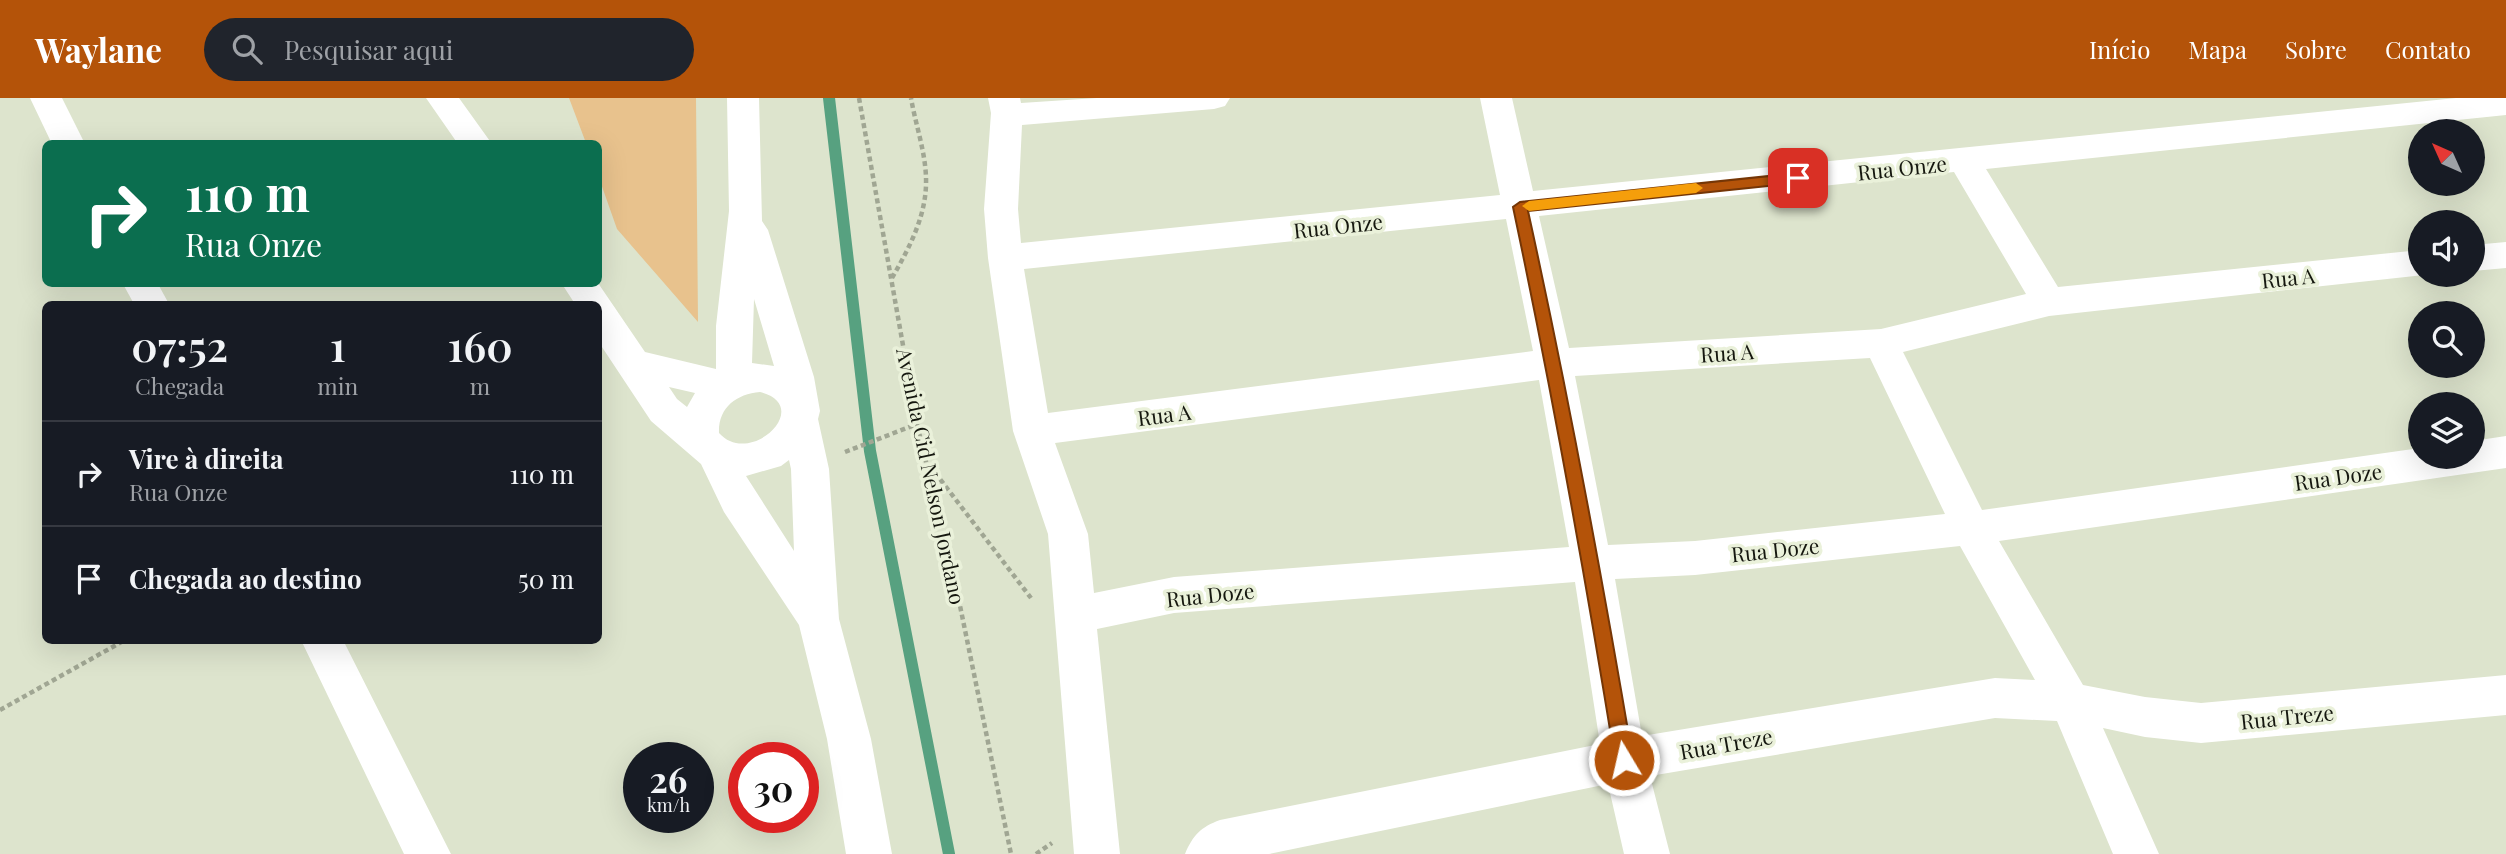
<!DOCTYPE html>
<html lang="pt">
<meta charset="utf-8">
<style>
body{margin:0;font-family:"Playfair Display",serif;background:#20242c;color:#f1f3f6;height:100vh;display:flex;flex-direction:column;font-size:26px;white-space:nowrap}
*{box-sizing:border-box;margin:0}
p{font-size:23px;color:#9ea1a6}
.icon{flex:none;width:38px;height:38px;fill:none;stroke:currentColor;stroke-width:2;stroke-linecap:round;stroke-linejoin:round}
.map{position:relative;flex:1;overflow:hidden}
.drawer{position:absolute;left:42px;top:203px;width:560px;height:343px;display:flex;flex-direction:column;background:#171b24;border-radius:10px;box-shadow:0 7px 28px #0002}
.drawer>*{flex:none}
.guide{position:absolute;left:42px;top:42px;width:560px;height:147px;border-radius:10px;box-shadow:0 7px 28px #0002;background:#0b6e4f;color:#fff;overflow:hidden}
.needle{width:46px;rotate:315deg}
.fabs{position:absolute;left:2408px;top:21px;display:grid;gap:14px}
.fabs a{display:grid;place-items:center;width:77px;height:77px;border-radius:50%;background:#171b24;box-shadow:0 7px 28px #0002;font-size:35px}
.speed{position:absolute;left:623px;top:644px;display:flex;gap:14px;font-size:35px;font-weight:700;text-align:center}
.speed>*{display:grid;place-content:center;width:91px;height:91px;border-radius:50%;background:#171b24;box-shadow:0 7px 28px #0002;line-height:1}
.speed small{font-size:18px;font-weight:400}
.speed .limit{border:10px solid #d22;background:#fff;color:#111}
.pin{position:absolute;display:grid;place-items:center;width:60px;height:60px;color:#fff;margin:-30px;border-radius:14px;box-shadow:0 4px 10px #0006}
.me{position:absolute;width:77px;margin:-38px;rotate:351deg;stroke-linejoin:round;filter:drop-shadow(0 0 5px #0008)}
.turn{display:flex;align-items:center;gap:24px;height:147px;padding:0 28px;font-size:32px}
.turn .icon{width:91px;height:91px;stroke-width:2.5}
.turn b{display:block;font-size:49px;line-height:60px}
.eta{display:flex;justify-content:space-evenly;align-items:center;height:119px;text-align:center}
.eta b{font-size:42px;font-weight:600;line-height:49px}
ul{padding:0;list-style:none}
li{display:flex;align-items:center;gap:21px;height:105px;padding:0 28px;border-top:2px solid #363941}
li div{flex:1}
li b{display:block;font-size:26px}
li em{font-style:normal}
header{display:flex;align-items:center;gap:42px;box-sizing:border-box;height:98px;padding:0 35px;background:#b45309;color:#fff}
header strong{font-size:33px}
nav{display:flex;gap:38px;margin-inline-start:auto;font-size:24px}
.search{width:490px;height:63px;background:#20242c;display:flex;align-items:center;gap:18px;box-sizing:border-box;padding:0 24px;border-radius:38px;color:#9ea1a6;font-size:26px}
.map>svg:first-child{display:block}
.green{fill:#e8c28d}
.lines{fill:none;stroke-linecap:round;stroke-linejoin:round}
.stream{stroke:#57a180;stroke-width:12}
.path{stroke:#a0a693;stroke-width:4.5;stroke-dasharray:5 3.5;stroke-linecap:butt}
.minor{fill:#fff;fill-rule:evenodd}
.route{fill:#b45309;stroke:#753606;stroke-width:2}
.slow{fill:#f59e0b}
.labels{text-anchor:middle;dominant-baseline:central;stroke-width:7;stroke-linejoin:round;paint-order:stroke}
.street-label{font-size:21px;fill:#15170f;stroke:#eaf1da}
</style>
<header>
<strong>Waylane</strong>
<div class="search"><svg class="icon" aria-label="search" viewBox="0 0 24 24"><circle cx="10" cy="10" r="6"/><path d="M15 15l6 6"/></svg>Pesquisar aqui</div>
<nav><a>Início</a><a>Mapa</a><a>Sobre</a><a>Contato</a></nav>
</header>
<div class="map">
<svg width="2506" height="756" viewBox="0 0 2506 756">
<rect width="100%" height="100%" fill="#dde4cd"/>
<!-- green -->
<path class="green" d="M 569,0 L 696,0 L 698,224 L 617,131 L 599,80 L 598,46 L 586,45 Z"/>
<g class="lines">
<!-- stream -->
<path class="stream" d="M 829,0 L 870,353 L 949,756"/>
<!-- path -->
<path class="path" d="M 859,0 L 917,326 L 958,498 L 1011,756
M 892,180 C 908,152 925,121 926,87 C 927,58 916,29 911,0
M 845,354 L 917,326
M 930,368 L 1031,500
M 0,612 L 125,542
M 1036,756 L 1052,745"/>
<!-- minor -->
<path class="minor" d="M 30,0 L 62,0 L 85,46 L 52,46 Z
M 426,0 L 459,0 L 492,46 L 458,46 Z
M 727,0 L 759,0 L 762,123 L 768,132 L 814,279 L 820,313 L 818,321 L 829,371 L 839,521 L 871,641 L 892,756 L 846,756 L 827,641 L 799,527 L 724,414 L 701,366 L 651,323 L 598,243 L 598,206 L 575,206 L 562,186 L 598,185 L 645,254 L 716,271 L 716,228 L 729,113 ZM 754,201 L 774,268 L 752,265 ZM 669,289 L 695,295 L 687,309 L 677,301 ZM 760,294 C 815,308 750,370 719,335 C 718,310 736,296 760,294 ZM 789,362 L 791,371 L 794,453 L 746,378 L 781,368 Z
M 988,0 L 1020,0 L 1021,5 L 1097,0 L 1230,0 L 1225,8 L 1214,11 L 1022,27 L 1018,111 L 1021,145 L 1500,97 L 1480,0 L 1512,0 L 1533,93 L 2456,0 L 2506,0 L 2506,17 L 1986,71 L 2058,189 L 2420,152 L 2420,177 L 2424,177 L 2049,218 L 1903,254 L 1982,412 L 2420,350 L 2420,359 L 2473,359 L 2473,343 L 2506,338 L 2506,370 L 1999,443 L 2083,587 L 2145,599 L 2201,605 L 2506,577 L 2506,617 L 2201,645 L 2145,639 L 2103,630 L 2159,756 L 2113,756 L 2057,623 L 1995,620 L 1650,678 L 1670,756 L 1624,756 L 1608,686 L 1269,756 L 1185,756 C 1193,737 1201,729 1220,722 L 1600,646 L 1575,484 L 1174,515 L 1097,531 L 1120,756 L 1074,756 L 1048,436 L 1013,333 L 988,160 L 984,111 L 991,15 ZM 1954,74 L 2026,196 L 1881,231 L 1569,250 L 1539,118 ZM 1506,121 L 1533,253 L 1048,315 L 1024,171 ZM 1870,260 L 1945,416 L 1695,443 L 1608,447 L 1575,278 ZM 1539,282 L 1569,449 L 1174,479 L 1094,495 L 1088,436 L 1055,345 ZM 1960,448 L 2035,582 L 1995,580 L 1642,638 L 1615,481 L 1695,477 Z
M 2506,144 L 2506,170 L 2473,173 L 2473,147 Z
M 123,186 L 158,186 L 169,206 L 134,206 Z
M 301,542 L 343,542 L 451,756 L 404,756 Z"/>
</g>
<!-- route -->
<path class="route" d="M 1798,75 L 1804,80 L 1798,85 L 1528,113 C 1568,295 1602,478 1633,662 L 1630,668 L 1624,671 L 1617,668 L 1615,662 C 1585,477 1552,293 1513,109 L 1520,104 Z"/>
<!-- slow -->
<path class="slow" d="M 1696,85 L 1703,90 L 1696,95 L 1529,113 L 1522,108 L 1529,103 Z"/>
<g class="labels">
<!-- street labels -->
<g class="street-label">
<text transform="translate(1902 69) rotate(-6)">Rua Onze</text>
<text transform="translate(1338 127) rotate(-6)">Rua Onze</text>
<text transform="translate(2288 179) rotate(-6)">Rua A</text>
<text transform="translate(1727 254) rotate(-4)">Rua A</text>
<text transform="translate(1164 316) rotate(-7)">Rua A</text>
<text transform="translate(932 378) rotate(78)">Avenida Cid Nelson Jordano</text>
<text transform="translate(2338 378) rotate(-8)">Rua Doze</text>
<text transform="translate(1775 451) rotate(-6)">Rua Doze</text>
<text transform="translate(1210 496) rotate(-6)">Rua Doze</text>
<text transform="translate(2287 618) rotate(-6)">Rua Treze</text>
<text transform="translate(1726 645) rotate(-10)">Rua Treze</text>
</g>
</g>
</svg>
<div class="fabs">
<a><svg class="needle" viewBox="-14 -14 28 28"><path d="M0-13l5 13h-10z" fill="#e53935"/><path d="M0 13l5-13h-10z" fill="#9ea1a6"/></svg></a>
<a><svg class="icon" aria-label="sound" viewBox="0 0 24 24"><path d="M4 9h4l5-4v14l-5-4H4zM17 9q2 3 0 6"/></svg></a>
<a><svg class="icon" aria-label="search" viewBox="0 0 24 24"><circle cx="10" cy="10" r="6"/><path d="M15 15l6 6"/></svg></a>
<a><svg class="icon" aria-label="layers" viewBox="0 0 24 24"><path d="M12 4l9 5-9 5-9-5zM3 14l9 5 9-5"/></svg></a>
</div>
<div class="speed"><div>26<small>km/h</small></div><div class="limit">30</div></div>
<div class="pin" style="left:1798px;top:80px;background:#d93025"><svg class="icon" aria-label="arrive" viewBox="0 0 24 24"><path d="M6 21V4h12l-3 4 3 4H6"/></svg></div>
<svg class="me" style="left:1624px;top:662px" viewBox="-20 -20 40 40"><circle r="17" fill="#b45309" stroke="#fff" stroke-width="3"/><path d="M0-11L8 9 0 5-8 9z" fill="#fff"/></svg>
<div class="guide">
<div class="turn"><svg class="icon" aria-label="right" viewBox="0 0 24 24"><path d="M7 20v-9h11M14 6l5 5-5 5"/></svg><div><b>110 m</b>Rua Onze</div></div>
</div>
<section class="drawer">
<div class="eta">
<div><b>07:52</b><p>Chegada</p></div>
<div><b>1</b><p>min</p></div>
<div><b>160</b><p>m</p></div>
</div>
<ul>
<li><svg class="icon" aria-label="right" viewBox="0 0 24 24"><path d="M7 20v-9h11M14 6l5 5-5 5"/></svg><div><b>Vire à direita</b><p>Rua Onze</p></div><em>110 m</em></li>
<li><svg class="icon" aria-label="arrive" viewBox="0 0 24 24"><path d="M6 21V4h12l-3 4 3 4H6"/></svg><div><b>Chegada ao destino</b></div><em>50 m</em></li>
</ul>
</section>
</div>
